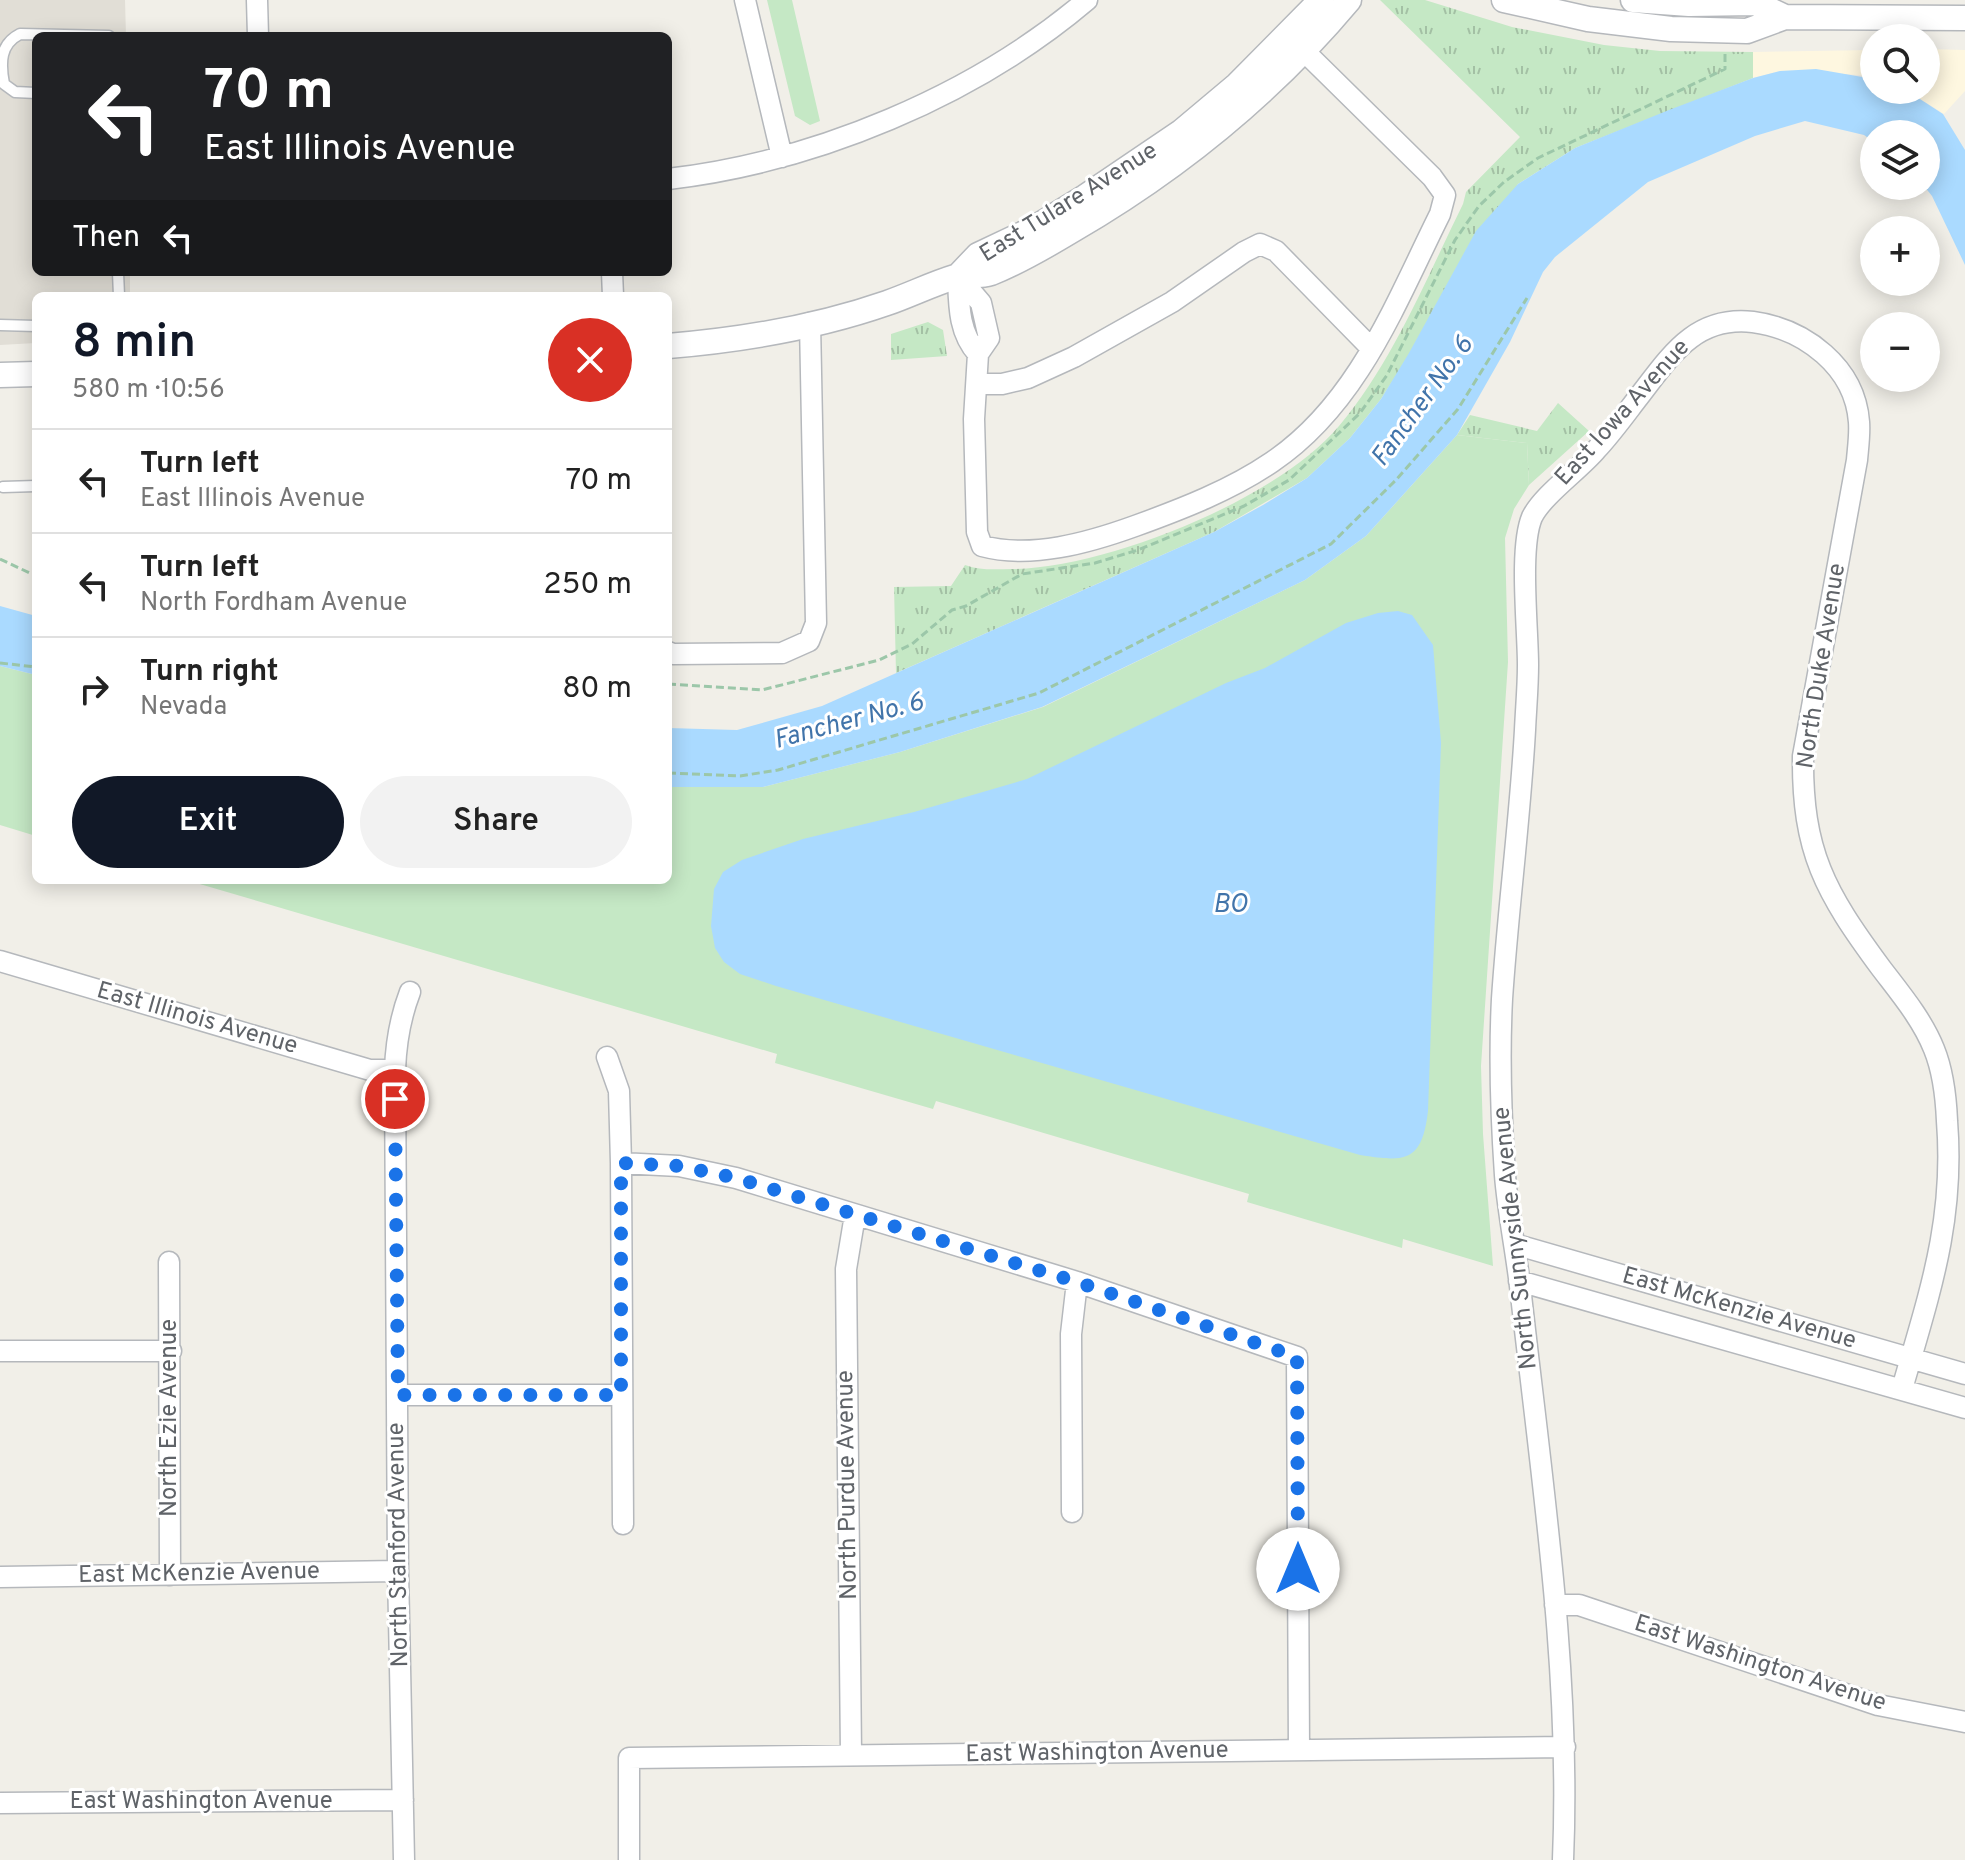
<!DOCTYPE html>
<meta charset="utf-8">
<style>
body{margin:0;font-family:Overpass,sans-serif;background:#f2f2f2;color:#222;height:100vh;display:flex;flex-direction:column;font-size:30px;white-space:nowrap}
*{box-sizing:border-box;margin:0}
p{font-size:26px;color:#767676}
.icon{flex:none;width:44px;height:44px;fill:none;stroke:currentColor;stroke-width:2;stroke-linecap:round;stroke-linejoin:round}
.map{position:relative;flex:1;overflow:hidden}
.side{position:absolute;left:32px;top:292px;width:640px;height:592px;display:flex;flex-direction:column;background:#fff;border-radius:12px;box-shadow:0 4px 20px #0003}
.side>*{flex:none}
.hud{position:absolute;left:32px;top:32px;width:640px;height:244px;border-radius:12px;box-shadow:0 4px 20px #0003;background:#202124;color:#fff;overflow:hidden}
.buttons{position:absolute;left:1860px;top:24px;display:grid;gap:16px}
.buttons a{display:grid;place-items:center;width:80px;height:80px;border-radius:50%;background:#fff;box-shadow:0 4px 20px #0003;font-size:40px}
.pin{position:absolute;display:grid;place-items:center;width:68px;height:68px;color:#fff;margin:-34px;border:4px solid #fff;border-radius:50%;box-shadow:0 2px 8px #0007}
.me{position:absolute;width:88px;margin:-44px;rotate:0deg;stroke-linejoin:round;filter:drop-shadow(0 0 6px #0008)}
.turn{display:flex;align-items:center;gap:28px;height:168px;padding:0 40px;font-size:36px}
.turn .icon{width:104px;height:104px;stroke-width:2.5}
.turn b{display:block;font-size:56px;line-height:68px}
.then{display:flex;align-items:center;height:76px;padding:0 40px;background:#0003;gap:16px;font-size:30px}
.round{display:grid;place-items:center;flex:none;width:84px;height:84px;border-radius:42px;background:#f2f2f2}
.summary{display:flex;align-items:center;justify-content:space-between;height:136px;padding:0 40px}
h1{font-size:48px;font-weight:600;line-height:60px;color:#111827}
.cta{display:flex;gap:16px;margin-top:auto;padding:16px 40px}
.cta a{flex:1;height:92px;border-radius:48px;background:#111827;color:#fff;font-size:32px;font-weight:600;line-height:92px;text-align:center}
.cta a+a{background:#f2f2f2;color:#222}
ul{padding:0;list-style:none}
li{display:flex;align-items:center;gap:24px;height:104px;padding:0 40px;border-top:2px solid #e0e0e0}
li div{flex:1}
li b{display:block;font-size:30px}
li em{font-style:normal}
.map>svg:first-child{display:block}
.commercial{fill:#fef7e0}
.education{fill:#e1ded6}
.grass{fill:#c5e8c5}
.park{fill:url(#park-tufts)}
.water{fill:#aadaff}
.lines{fill:none;stroke-linecap:round;stroke-linejoin:round}
.service-casing{stroke:#b5b8bc;stroke-width:13}
.minor-casing{stroke:#b5b8bc;stroke-width:23}
.tertiary-casing{stroke:#b5b8bc;stroke-width:27}
.path{stroke:#9cc7a9;stroke-width:3;stroke-dasharray:8 4;stroke-linecap:butt}
.service{stroke:#fff;stroke-width:10}
.minor{stroke:#fff;stroke-width:20}
.tertiary{stroke:#fff;stroke-width:24}
.route{stroke:#1a73e8;stroke-width:14;stroke-dasharray:0 25.2}
.labels{text-anchor:middle;dominant-baseline:central;stroke-width:6;stroke-linejoin:round;paint-order:stroke}
.street-label{font-size:24px;fill:#5f6368;stroke:#fff}
.water-label{font-size:26px;font-style:italic;fill:#4174aa;stroke:#fff}
</style>
<div class="map">
<svg width="1965" height="1860" viewBox="0 0 1965 1860">
<defs>
<pattern id="park-tufts" width="24" height="20" patternUnits="userSpaceOnUse" patternTransform="scale(2)"><rect width="24" height="20" fill="#c5e8c5"/><path d="M3 7l-1-3M5 7V3M7 7l1-3M15 17l-1-3M17 17v-4M19 17l1-3" fill="none" stroke="#a3c0a4"/></pattern>
</defs>
<rect width="100%" height="100%" fill="#f1efe8"/>
<!-- commercial -->
<path class="commercial" d="M 1926,49 L 1965,50 L 1965,91 L 1944,114 L 1906,90 L 1926,90 Z
M 1874,50 L 1874,79 L 1860,75 L 1780,71 L 1753,78 L 1753,52 Z"/>
<!-- education -->
<path class="education" d="M 0,0 L 125,0 L 126,36 L 36,36 L 36,272 L 130,272 L 130,296 L 36,296 L 36,343 L 0,345 Z"/>
<!-- grass -->
<path class="grass" d="M 767,0 L 792,0 L 820,121 L 810,125 L 795,116 Z
M 1457,435 L 1527,443 L 1529,485 L 1514,509 L 1505,538 L 1508,662 L 1481,1066 L 1483,1134 L 1493,1266 L 1403,1239 L 1402,1248 L 1247,1202 L 1249,1194 L 936,1101 L 933,1109 L 775,1063 L 777,1054 L 186,880 L 668,880 L 668,787 L 763,787 L 900,752 L 1043,707 L 1305,580 L 1366,536 Z
M 0,666 L 36,675 L 36,836 L 0,825 Z"/>
<!-- park -->
<path class="park" d="M 1380,0 L 1425,0 L 1512,27 L 1604,45 L 1660,51 L 1753,52 L 1753,78 L 1575,148 L 1518,184 L 1381,399 L 1350,438 L 1307,478 L 1214,532 L 896,673 L 894,587 L 951,586 L 965,565 C 981,571 997,569 1013,569 C 1107,568 1278,499 1339,426 C 1393,362 1426,279 1463,204 L 1466,192 L 1520,137 Z
M 928,322 L 943,330 L 947,356 L 891,360 L 891,334 Z
M 1558,403 L 1589,431 L 1529,485 L 1527,443 L 1457,435 L 1470,415 L 1537,431 Z"/>
<!-- water -->
<path class="water" d="M 1816,69 L 1874,79 L 1874,90 L 1906,90 L 1943,114 L 1965,150 L 1965,265 L 1932,196 L 1924,186 L 1926,186 L 1926,134 L 1874,134 L 1874,142 L 1864,135 L 1805,121 L 1755,136 L 1648,182 L 1555,257 L 1543,272 L 1510,342 L 1457,435 L 1366,536 L 1305,580 L 1042,707 L 900,752 L 763,787 L 668,787 L 668,728 L 737,730 L 822,706 L 1214,532 L 1263,505 L 1307,478 L 1350,438 L 1381,399 L 1409,353 L 1476,231 L 1518,184 L 1575,148 L 1669,110 L 1753,78 L 1780,71 Z
M 0,606 L 36,616 L 36,675 L 0,666 Z
M 1398,611 L 1412,615 L 1433,645 L 1441,743 L 1428,1111 C 1422,1163 1405,1162 1360,1155 L 776,986 L 740,974 L 724,962 L 715,948 L 711,926 L 714,889 L 723,872 L 742,860 L 803,839 L 914,812 L 1027,779 L 1226,683 L 1265,668 L 1346,623 L 1378,613 Z"/>
<g class="lines">
<defs>
<path id="service" d="M 36,93 L 15,92 L 4,84 C 0,63 0,44 20,34 L 109,36
M 118,272 L 119,296
M 0,325 L 36,326
M 3,487 L 36,486"/>
<path id="minor" d="M 257,0 L 258,36
M 745,0 L 782,157
M 668,179 C 815,162 974,96 1087,0
M 612,272 L 613,296
M 958,276 L 981,303 L 989,338 L 978,354 L 974,419 L 977,532 L 982,546 C 1031,559 1088,543 1135,526 C 1182,509 1231,490 1272,462 C 1358,404 1396,302 1440,214 L 1445,195 L 1432,177 L 1304,51
M 958,276 C 959,304 958,332 978,354
M 977,384 L 1002,384 L 1028,378 L 1074,357 L 1172,302 L 1244,252 L 1260,244 L 1276,251 L 1372,349
M 668,652 L 673,654 L 782,653 L 809,641 L 816,623 L 810,323
M 0,961 L 370,1070 L 395,1070
M 607,1057 L 619,1091 L 621,1163 L 623,1524
M 621,1163 L 679,1166 L 736,1178 L 1077,1282 L 1297,1357 L 1299,1750
M 1514,1244 L 1965,1374
M 169,1262 L 170,1575
M 1519,1281 L 1965,1408
M 0,1351 L 171,1351
M 398,1395 L 621,1395
M 1072,1512 L 1071,1334 L 1077,1282
M 0,1577 L 398,1571
M 1555,1605 L 1579,1605 L 1878,1705 L 1965,1722
M 851,1755 L 846,1269 L 855,1215
M 0,1803 L 403,1800
M 404,1860 L 398,1571 L 395,1070 C 396,1042 400,1018 410,992
M 629,1860 L 629,1758 L 1565,1747
M 1563,1860 C 1571,1671 1542,1483 1521,1295 C 1517,1255 1508,1215 1505,1175 C 1501,1117 1499,1057 1502,999 C 1508,909 1520,820 1525,730 C 1526,708 1528,687 1528,665 C 1528,628 1519,548 1532,517 C 1543,495 1579,470 1596,450 C 1611,434 1624,416 1637,399 C 1669,358 1694,315 1753,322 C 1805,329 1855,367 1859,422 C 1860,434 1858,448 1857,460 L 1803,756 C 1802,852 1825,892 1881,968 C 1900,993 1922,1019 1934,1049 C 1943,1071 1946,1097 1947,1121 C 1955,1222 1929,1294 1902,1389"/>
<path id="tertiary" d="M 1504,0 L 1588,19 L 1671,29 L 1747,31 L 1785,17 L 1965,18
M 1633,0 L 1689,4 L 1755,3 L 1785,17
M 958,276 L 978,255 L 1033,229 L 1085,197 L 1181,132 L 1237,85 L 1321,0
M 668,346 C 741,340 818,327 887,303 C 910,295 932,284 955,277 C 966,274 980,277 991,273 C 1019,262 1046,246 1071,231 C 1176,170 1271,93 1349,0
M 0,375 L 36,374"/>
</defs>
<!-- service casing -->
<use href="#service" class="service-casing"/>
<!-- minor casing -->
<use href="#minor" class="minor-casing"/>
<!-- tertiary casing -->
<use href="#tertiary" class="tertiary-casing"/>
<!-- path -->
<path class="path" d="M 0,559 L 36,576
M 0,663 L 36,667
M 668,684 L 762,690 L 879,660 L 912,644 L 952,610 L 966,606 L 1022,574 L 1095,563 L 1138,550 L 1244,506 L 1289,480 L 1360,413 L 1387,375 L 1455,240 L 1479,206 L 1504,182 L 1538,158 L 1725,69 L 1725,51
M 668,773 L 740,776 L 778,770 L 1039,693 L 1331,544 L 1396,480 L 1458,409 L 1527,298"/>
<!-- service -->
<use href="#service" class="service"/>
<!-- minor -->
<use href="#minor" class="minor"/>
<!-- tertiary -->
<use href="#tertiary" class="tertiary"/>
</g>
<g class="lines">
<!-- route -->
<path class="route" d="M 395,1099 L 398,1395 L 621,1395 L 621,1163 L 679,1166 L 736,1178 L 1077,1282 L 1297,1357 L 1298,1569"/>
</g>
<g class="labels">
<!-- street labels -->
<g class="street-label">
<text transform="translate(1069 203) rotate(-32)">East Tulare Avenue</text>
<text transform="translate(1623 413) rotate(-48)">East Iowa Avenue</text>
<text transform="translate(1822 666) rotate(-81)">North Duke Avenue</text>
<text transform="translate(197 1019) rotate(16)">East Illinois Avenue</text>
<text transform="translate(1516 1238) rotate(-96)">North Sunnyside Avenue</text>
<text transform="translate(1739 1309) rotate(16)">East McKenzie Avenue</text>
<text transform="translate(170 1418) rotate(-90)">North Ezie Avenue</text>
<text transform="translate(848 1485) rotate(-91)">North Purdue Avenue</text>
<text transform="translate(399 1545) rotate(-91)">North Stanford Avenue</text>
<text transform="translate(199 1574) rotate(-1)">East McKenzie Avenue</text>
<text transform="translate(1760 1664) rotate(18)">East Washington Avenue</text>
<text transform="translate(1097 1753) rotate(-1)">East Washington Avenue</text>
<text x="201" y="1802">East Washington Avenue</text>
</g>
<!-- water labels -->
<g class="water-label">
<text transform="translate(1423 402) rotate(-54)">Fancher No. 6</text>
<text transform="translate(849 722) rotate(-15)">Fancher No. 6</text>
<text x="1230" y="905">BO</text>
</g>
</g>
</svg>
<div class="buttons">
<a><svg class="icon" aria-label="search" viewBox="0 0 24 24"><circle cx="10" cy="10" r="6"/><path d="M15 15l6 6"/></svg></a>
<a><svg class="icon" aria-label="layers" viewBox="0 0 24 24"><path d="M12 4l9 5-9 5-9-5zM3 14l9 5 9-5"/></svg></a>
<a>+</a>
<a>−</a>
</div>
<div class="pin" style="left:395px;top:1099px;background:#d93025"><svg class="icon" aria-label="arrive" viewBox="0 0 24 24"><path d="M6 21V4h12l-3 4 3 4H6"/></svg></div>
<svg class="me" style="left:1298px;top:1569px" viewBox="-20 -20 40 40"><circle r="19" fill="#fff"/><path d="M0-13L10 11 0 6-10 11z" fill="#1a73e8"/></svg>
<div class="hud">
<div class="turn"><svg class="icon" aria-label="left" viewBox="0 0 24 24"><path d="M17 20v-9H6M10 6l-5 5 5 5"/></svg><div><b>70 m</b>East Illinois Avenue</div></div>
<div class="then">Then<svg class="icon" aria-label="left" viewBox="0 0 24 24"><path d="M17 20v-9H6M10 6l-5 5 5 5"/></svg></div>
</div>
<section class="side">
<div class="summary"><div><h1>8 min</h1><p>580 m · 10:56</p></div><a class="round" style="background:#d93025;color:#fff"><svg class="icon" aria-label="close" viewBox="0 0 24 24"><path d="M6 6l12 12M18 6L6 18"/></svg></a></div>
<ul>
<li><svg class="icon" aria-label="left" viewBox="0 0 24 24"><path d="M17 20v-9H6M10 6l-5 5 5 5"/></svg><div><b>Turn left</b><p>East Illinois Avenue</p></div><em>70 m</em></li>
<li><svg class="icon" aria-label="left" viewBox="0 0 24 24"><path d="M17 20v-9H6M10 6l-5 5 5 5"/></svg><div><b>Turn left</b><p>North Fordham Avenue</p></div><em>250 m</em></li>
<li><svg class="icon" aria-label="right" viewBox="0 0 24 24"><path d="M7 20v-9h11M14 6l5 5-5 5"/></svg><div><b>Turn right</b><p>Nevada</p></div><em>80 m</em></li>
</ul>
<div class="cta"><a>Exit</a><a>Share</a></div>
</section>
</div>
